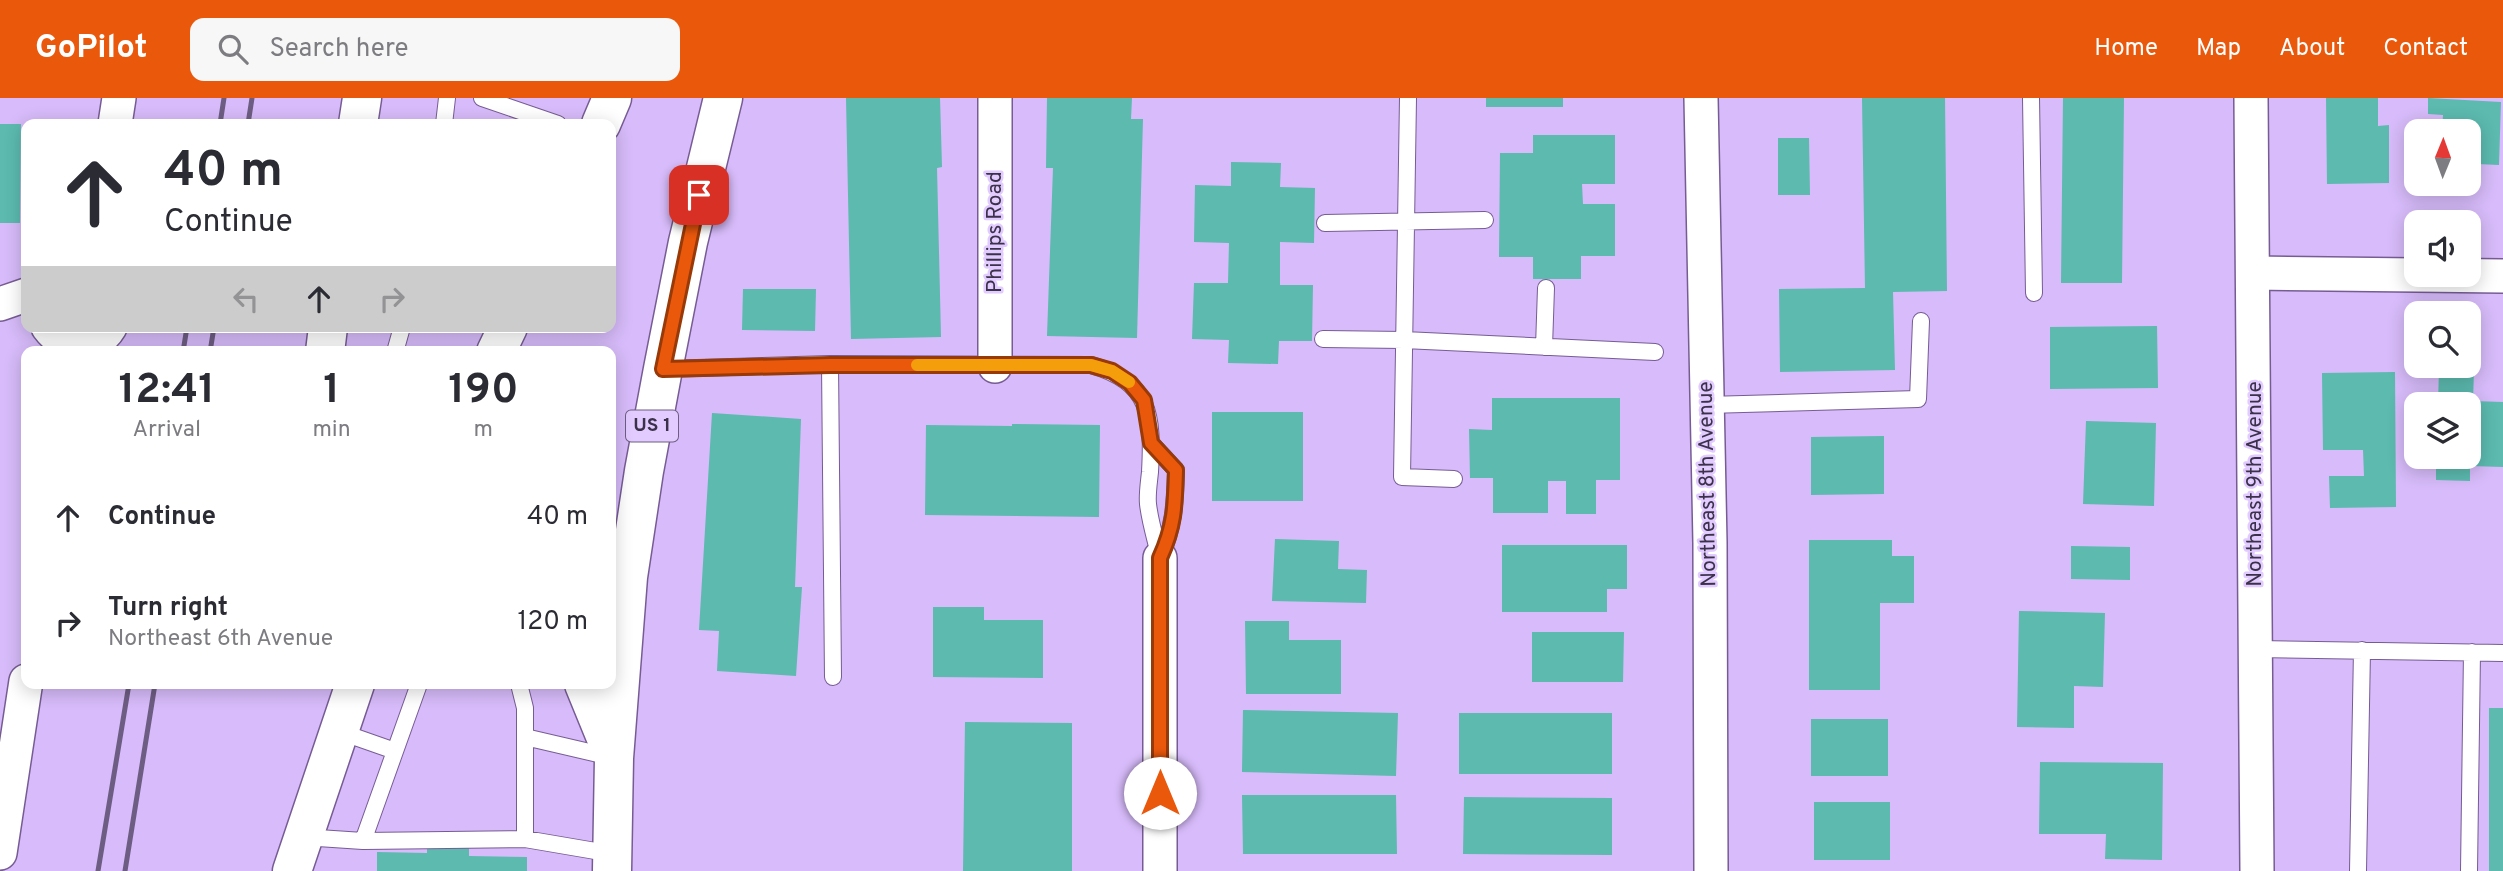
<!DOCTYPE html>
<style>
body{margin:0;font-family:Overpass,sans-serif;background:#f7f7f7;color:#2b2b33;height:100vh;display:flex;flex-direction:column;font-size:26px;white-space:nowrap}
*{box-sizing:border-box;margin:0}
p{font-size:23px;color:#7c7c81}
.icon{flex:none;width:38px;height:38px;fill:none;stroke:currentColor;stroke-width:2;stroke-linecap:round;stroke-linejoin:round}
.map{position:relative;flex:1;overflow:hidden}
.details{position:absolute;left:21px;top:248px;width:595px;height:343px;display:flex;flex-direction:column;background:#fff;border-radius:14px;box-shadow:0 4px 18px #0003}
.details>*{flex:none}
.hud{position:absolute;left:21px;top:21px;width:595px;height:214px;border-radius:14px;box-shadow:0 4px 18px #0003;background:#fff;color:#2b2b33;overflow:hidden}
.needle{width:46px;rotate:1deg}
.fabs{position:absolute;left:2404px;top:21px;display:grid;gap:14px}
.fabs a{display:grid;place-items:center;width:77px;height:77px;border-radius:14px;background:#fff;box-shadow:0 4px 18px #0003;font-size:35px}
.pin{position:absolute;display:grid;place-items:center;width:60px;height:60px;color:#fff;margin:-30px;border-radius:14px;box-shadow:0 4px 10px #0006}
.me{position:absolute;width:77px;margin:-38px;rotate:0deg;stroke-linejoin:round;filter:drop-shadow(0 0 5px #0008)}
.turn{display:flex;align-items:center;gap:24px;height:147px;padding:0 28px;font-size:32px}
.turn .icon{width:91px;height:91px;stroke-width:2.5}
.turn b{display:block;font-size:49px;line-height:60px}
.lanes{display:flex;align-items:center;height:66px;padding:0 28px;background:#0003;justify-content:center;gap:35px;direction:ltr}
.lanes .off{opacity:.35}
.eta{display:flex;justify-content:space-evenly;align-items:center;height:119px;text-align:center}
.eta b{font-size:42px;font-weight:700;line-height:49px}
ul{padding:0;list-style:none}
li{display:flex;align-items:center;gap:21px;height:105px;padding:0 28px}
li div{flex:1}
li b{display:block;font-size:26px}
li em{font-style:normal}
header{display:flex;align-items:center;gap:42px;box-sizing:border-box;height:98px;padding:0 35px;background:#ea580c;color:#fff}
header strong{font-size:33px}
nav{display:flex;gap:38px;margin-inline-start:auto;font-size:24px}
.search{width:490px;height:63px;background:#f7f7f7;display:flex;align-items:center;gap:18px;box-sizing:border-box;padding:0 24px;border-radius:14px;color:#7c7c81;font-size:26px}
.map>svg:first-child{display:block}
.building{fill:#5cbaaf}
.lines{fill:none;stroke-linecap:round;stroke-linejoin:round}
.service-casing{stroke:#775c94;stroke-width:18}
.minor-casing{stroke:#775c94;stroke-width:36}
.tertiary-casing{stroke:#775c94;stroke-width:41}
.primary-casing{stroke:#775c94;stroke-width:41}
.service{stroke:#fff;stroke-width:16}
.minor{stroke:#fff;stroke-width:33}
.tertiary{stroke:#fff;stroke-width:38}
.primary{stroke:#fff;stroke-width:38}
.rail{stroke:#6e5d82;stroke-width:5}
.route-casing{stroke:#983908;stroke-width:18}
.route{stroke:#ea580c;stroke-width:12}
.slow{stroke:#f59e0b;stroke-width:12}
.labels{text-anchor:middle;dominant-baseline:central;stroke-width:5;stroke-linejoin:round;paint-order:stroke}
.shield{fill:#e2cbfe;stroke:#6e5f80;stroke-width:2}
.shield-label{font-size:19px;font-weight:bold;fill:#3c314a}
.street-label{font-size:21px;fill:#3c314a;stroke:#e2cbfe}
</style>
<header>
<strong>GoPilot</strong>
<div class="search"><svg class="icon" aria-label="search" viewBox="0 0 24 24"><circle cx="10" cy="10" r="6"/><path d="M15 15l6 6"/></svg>Search here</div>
<nav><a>Home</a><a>Map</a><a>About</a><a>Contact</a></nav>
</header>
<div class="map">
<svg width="2503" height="773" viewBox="0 0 2503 773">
<rect width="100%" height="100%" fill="#d7bbfa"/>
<!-- building -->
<path class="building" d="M 846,0 L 940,0 L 942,69 L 937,70 L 941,239 L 851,241 Z
M 1047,0 L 1132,0 L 1131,21 L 1143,21 L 1137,240 L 1047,238 L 1053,70 L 1046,70 Z
M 1486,0 L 1563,0 L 1563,9 L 1486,9 Z
M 1862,0 L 1945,0 L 1947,193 L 1893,194 L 1895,272 L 1780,274 L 1779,191 L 1865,190 Z
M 2063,0 L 2124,0 L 2122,185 L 2061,185 Z
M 2326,0 L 2378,0 L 2378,28 L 2389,27 L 2389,85 L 2327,86 Z
M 2428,0 L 2501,4 L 2499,67 L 2477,66 L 2477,80 L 2469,80 L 2469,33 L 2442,33 L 2443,17 L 2428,16 Z
M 0,26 L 21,26 L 20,125 L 0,125 Z
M 1533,37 L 1615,37 L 1615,86 L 1582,86 L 1583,106 L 1615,106 L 1615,158 L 1581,158 L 1581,181 L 1533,181 L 1533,159 L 1499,159 L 1500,55 L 1533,55 Z
M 1778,40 L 1809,40 L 1810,97 L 1778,97 Z
M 1231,64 L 1281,65 L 1280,89 L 1315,90 L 1314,145 L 1280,144 L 1280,187 L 1313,187 L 1312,243 L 1279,243 L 1278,266 L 1228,265 L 1229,242 L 1192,241 L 1194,185 L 1228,185 L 1229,145 L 1194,144 L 1195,87 L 1231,88 Z
M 743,191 L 816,191 L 815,233 L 742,232 Z
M 2157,228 L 2158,290 L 2050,291 L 2050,229 Z
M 2439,271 L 2474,272 L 2473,303 L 2503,304 L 2503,369 L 2470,368 L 2470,383 L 2436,382 L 2436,359 L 2469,359 L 2469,306 L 2438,306 Z
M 2395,274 L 2396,409 L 2330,410 L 2329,378 L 2364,378 L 2363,352 L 2323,352 L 2322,275 Z
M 1492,300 L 1620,300 L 1620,382 L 1596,382 L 1596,416 L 1566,416 L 1566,383 L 1548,383 L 1548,415 L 1493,415 L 1493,380 L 1470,380 L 1469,331 L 1492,332 Z
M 1212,314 L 1303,314 L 1303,403 L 1212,403 Z
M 712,315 L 801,321 L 795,489 L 802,489 L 796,578 L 717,573 L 719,533 L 699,532 Z
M 2086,323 L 2156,325 L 2154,408 L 2083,406 Z
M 1012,326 L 1100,327 L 1099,419 L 925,417 L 926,327 L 1012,328 Z
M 1884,338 L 1884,396 L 1811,397 L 1811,339 Z
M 1275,441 L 1339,443 L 1338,471 L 1367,472 L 1366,505 L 1272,503 Z
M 1809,442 L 1892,442 L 1892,458 L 1914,458 L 1914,505 L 1880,505 L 1880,592 L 1809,592 Z
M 1502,447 L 1627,447 L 1627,491 L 1607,491 L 1607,514 L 1502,514 Z
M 2071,448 L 2130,449 L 2130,482 L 2071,481 Z
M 933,509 L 984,509 L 984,522 L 1043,522 L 1043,580 L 933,579 Z
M 2019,513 L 2105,515 L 2103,589 L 2074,588 L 2074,630 L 2017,629 Z
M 1245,523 L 1289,523 L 1289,542 L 1341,542 L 1341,596 L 1246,596 Z
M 1532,534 L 1624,534 L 1623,584 L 1532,584 Z
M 2489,610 L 2503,610 L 2503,773 L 2489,773 Z
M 1243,612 L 1398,615 L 1396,678 L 1242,674 Z
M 1459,615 L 1612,615 L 1612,676 L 1459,676 Z
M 1811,621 L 1888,621 L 1888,678 L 1811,678 Z
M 965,624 L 1072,625 L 1072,773 L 963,773 Z
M 2040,664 L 2163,665 L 2162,762 L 2105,761 L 2106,736 L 2039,736 Z
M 1242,697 L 1396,697 L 1397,756 L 1243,756 Z
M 1464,699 L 1612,700 L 1612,757 L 1463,756 Z
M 1814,704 L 1890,704 L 1890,762 L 1814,762 Z
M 427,743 L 469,744 L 469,758 L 527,759 L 527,773 L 377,773 L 377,754 L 427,755 Z"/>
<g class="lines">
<defs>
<path id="service" d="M 482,0 L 558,26
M 1408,0 L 1402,379 L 1454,381
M 2031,0 L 2034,195
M 444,26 L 447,0
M 1325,125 L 1485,122
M 1323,241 L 1404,242 L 1655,254
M 1544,249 L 1546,190
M 395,254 L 402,229
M 830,266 L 833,579
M 663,271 L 830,266 L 1091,267 C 1151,284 1153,318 1150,374 C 1149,384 1147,396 1148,406 C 1150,424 1156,443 1160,460
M 1707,307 L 1918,301 L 1921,223
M 1151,345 L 1176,372 C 1175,406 1174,429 1160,460
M 2256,551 L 2503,555
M 419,586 L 363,743 L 525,741 L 613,756
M 519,586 L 525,610 L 525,741
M 338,633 L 395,653
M 525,639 L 611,659
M 303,739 L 363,743
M 2358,773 L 2362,552
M 2469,773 L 2472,554"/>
<path id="minor" d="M 995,0 L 995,268
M 1701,0 L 1710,445 L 1711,773
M 2251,0 L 2257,773
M 115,26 L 119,0
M 2254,175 L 2503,178
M 0,206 L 26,197
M 48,229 C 64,251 95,254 110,229
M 1160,460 L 1160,773
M 0,755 L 26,583"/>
<path id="tertiary" d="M 358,26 L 362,0
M 325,254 L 328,229"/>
<path id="primary" d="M 601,26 L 612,0
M 496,254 L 508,229
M 584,586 L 611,652
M 292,773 L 355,586
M 612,773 L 614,660 L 628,479 L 644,373 L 663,271 L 688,144 L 723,0"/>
</defs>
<!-- service casing -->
<use href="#service" class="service-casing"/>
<!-- minor casing -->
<use href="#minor" class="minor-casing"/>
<!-- tertiary casing -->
<use href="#tertiary" class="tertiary-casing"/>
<!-- primary casing -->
<use href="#primary" class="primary-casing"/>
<!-- service -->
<use href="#service" class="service"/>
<!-- minor -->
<use href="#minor" class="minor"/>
<!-- tertiary -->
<use href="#tertiary" class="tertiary"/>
<!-- primary -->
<use href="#primary" class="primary"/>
<!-- rail -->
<path class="rail" d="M 220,26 L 224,0
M 248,26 L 252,0
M 183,254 L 187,229
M 210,254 L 214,229
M 98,773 L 129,586
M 125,773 L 155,586"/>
</g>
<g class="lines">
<defs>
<path id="route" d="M 699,97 L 663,271 L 830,267 L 1091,267 L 1112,273 L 1130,285 L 1144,302 L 1151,345 L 1176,372 C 1175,407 1175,427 1160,460 L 1160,695"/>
</defs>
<!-- route casing -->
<use href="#route" class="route-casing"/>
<!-- route -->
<use href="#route" class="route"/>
<!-- slow -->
<path class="slow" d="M 917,267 L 1091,267 L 1112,273 L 1129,284"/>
</g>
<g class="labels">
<!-- shield labels -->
<rect class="shield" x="626" y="312.5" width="52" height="31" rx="5"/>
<g class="shield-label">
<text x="652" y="328">US 1</text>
</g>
<!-- street labels -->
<g class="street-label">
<text transform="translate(995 134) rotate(-90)">Phillips Road</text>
<text transform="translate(1708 386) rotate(-91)">Northeast 8th Avenue</text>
<text transform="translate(2255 386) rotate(-90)">Northeast 9th Avenue</text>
</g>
</g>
</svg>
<div class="fabs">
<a><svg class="needle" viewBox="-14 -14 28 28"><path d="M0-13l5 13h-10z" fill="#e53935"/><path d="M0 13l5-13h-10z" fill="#7c7c81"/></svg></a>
<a><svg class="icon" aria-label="sound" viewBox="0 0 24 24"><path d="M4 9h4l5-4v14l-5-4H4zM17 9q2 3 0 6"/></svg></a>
<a><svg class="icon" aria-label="search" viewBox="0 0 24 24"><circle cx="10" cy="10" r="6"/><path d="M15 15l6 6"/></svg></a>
<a><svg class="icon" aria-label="layers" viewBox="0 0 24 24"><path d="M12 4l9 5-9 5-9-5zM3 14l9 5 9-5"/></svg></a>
</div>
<div class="pin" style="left:699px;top:97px;background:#d93025"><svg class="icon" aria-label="arrive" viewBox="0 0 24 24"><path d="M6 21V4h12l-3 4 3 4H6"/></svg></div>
<svg class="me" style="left:1160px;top:695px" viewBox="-20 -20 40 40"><circle r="19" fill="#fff"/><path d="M0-13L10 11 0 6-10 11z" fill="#ea580c"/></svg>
<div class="hud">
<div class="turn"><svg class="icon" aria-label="ahead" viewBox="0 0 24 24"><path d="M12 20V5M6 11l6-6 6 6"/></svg><div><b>40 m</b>Continue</div></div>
<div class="lanes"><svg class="icon off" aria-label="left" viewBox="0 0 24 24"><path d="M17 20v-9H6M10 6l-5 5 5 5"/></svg><svg class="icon" aria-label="ahead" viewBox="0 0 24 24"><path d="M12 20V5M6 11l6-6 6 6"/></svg><svg class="icon off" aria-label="right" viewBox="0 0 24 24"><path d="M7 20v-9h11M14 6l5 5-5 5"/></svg></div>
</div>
<section class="details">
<div class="eta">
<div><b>12:41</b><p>Arrival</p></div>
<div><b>1</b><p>min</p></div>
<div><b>190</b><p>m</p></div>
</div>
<ul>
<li><svg class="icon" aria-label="ahead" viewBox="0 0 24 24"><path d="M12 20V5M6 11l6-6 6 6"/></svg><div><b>Continue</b></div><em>40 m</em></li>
<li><svg class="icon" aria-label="right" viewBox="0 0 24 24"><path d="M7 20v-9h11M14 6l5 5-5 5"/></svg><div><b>Turn right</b><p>Northeast 6th Avenue</p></div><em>120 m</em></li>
</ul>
</section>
</div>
